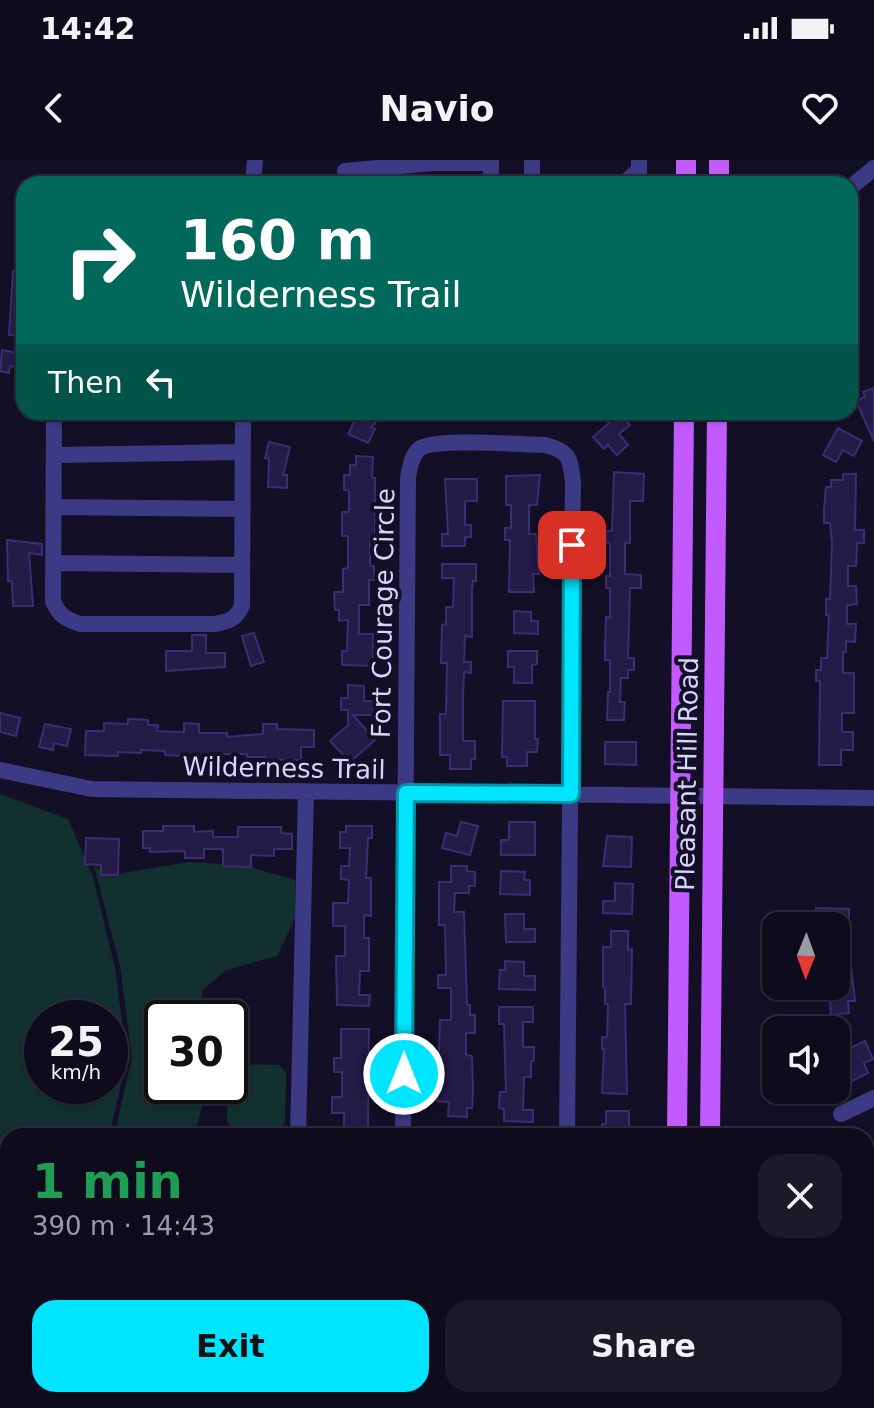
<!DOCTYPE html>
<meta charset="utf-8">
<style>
body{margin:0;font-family:"DejaVu Sans",sans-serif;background:#1c1929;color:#f1f3f6;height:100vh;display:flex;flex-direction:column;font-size:30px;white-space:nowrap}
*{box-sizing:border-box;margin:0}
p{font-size:26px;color:#9b9ba3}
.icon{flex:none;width:44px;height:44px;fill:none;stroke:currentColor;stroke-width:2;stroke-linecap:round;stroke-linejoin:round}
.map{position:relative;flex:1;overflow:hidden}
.sheet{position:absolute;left:0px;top:968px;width:874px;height:280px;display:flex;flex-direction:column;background:#0e0b1c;border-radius:24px 24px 0 0;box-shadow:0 2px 6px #0004,0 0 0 2px #2e2b3b}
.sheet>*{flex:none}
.hud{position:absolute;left:16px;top:16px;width:842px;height:244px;border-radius:24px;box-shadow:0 2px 6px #0004,0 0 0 2px #2e2b3b;background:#00695c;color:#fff;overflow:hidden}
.needle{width:52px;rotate:181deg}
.controls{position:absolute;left:762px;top:752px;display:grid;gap:16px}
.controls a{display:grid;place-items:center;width:88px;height:88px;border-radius:16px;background:#0e0b1c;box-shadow:0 2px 6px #0004,0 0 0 2px #2e2b3b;font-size:40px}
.speed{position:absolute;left:24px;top:840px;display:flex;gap:16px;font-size:40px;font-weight:700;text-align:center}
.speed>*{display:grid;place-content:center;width:104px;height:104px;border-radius:50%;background:#0e0b1c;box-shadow:0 2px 6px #0004,0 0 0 2px #2e2b3b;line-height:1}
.speed small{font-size:20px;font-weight:400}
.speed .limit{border:4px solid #111;border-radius:12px;background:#fff;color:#111}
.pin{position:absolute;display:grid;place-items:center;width:68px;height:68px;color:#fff;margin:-34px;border-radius:16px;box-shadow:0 4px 12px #0006}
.me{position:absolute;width:88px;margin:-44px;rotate:0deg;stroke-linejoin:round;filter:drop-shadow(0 0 6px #0008)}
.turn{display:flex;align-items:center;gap:28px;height:168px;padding:0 32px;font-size:36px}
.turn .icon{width:104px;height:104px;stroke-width:2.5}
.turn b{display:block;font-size:56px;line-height:68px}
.then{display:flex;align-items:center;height:76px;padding:0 32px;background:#0003;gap:16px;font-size:30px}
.round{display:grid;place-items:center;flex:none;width:84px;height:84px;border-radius:24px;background:#1c1929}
.headline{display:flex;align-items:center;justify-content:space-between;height:136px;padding:0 32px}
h1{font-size:48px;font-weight:600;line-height:60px;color:#1e9e55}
.primary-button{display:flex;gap:16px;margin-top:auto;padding:16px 32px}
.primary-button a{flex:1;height:92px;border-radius:24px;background:#00e5ff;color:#111;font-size:32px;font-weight:600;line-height:92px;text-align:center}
.primary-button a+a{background:#1c1929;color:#f1f3f6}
.status{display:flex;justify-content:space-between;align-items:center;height:56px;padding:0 40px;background:#0e0b1c;direction:ltr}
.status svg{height:22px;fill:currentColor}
header{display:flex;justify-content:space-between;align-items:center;height:104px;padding:0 32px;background:#0e0b1c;font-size:36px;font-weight:600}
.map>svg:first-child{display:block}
.green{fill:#12302f;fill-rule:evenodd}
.building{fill:#241b47;stroke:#3b2d73;stroke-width:2}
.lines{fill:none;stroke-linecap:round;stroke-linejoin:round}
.minor{stroke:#3d3a85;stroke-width:16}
.major{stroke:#c25bff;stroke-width:20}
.route-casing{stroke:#0095a6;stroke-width:20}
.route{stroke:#00e5ff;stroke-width:14}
.labels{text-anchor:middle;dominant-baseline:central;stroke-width:8;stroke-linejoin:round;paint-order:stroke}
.street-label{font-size:26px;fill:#d9d4ff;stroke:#130f26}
</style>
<div class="status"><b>14:42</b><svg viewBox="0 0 49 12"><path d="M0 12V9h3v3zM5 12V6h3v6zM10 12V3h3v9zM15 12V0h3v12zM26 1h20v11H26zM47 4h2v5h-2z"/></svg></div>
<header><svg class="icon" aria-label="back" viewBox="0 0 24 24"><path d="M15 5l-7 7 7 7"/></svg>Navio<svg class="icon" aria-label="heart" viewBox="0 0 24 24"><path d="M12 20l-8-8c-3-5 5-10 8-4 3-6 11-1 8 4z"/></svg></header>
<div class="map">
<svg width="874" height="1248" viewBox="0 0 874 1248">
<rect width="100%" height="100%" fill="#130f26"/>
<!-- green -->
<path class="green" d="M 0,634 L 68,659 L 93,717 L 115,808 L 127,899 L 109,976 L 8,976 L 8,1009 L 0,1010 ZM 42,858 L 110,858 L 110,926 L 42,926 Z
M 189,702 L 244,705 L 295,720 L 296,756 L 277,796 L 226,810 L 202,831 L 202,858 L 162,858 L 162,926 L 206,926 L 200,955 L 193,976 L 114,976 L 132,898 L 120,806 L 94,706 L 115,717 L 123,713 Z
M 234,904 L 279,905 L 286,912 L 285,963 L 279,969 L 230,966 L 227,961 L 228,926 L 230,926 L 230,908 Z"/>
<!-- building -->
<path class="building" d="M 13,111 L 24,111 L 24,176 L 9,175 Z
M 2,190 L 24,194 L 24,209 L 10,206 L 9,213 L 0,211 Z
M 874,228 L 874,281 L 856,241 L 865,237 L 863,232 Z
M 359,252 L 386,252 L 371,267 L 375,269 L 368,283 L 348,274 Z
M 618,255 L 622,255 L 630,265 L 619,274 L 628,285 L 617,295 L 608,285 L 604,289 L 593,277 Z
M 838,268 L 862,281 L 854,296 L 843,290 L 836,302 L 823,295 Z
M 269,282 L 290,287 L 283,315 L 287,315 L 287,328 L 268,327 L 269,299 L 265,298 Z
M 356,296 L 373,297 L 372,318 L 375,318 L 375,376 L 370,376 L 370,406 L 374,406 L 374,420 L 369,420 L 369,445 L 359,445 L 359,474 L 373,474 L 373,506 L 342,505 L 342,491 L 347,491 L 348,460 L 339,461 L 339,450 L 335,450 L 334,432 L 343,432 L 343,409 L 348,408 L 348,376 L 342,376 L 342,352 L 349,352 L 349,331 L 344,330 L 344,315 L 350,315 L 350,305 L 356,305 Z
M 614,312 L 644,314 L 643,341 L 630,341 L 630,383 L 625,383 L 625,414 L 641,415 L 641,428 L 630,428 L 628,498 L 634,498 L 634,510 L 628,510 L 628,518 L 621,518 L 620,542 L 625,542 L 624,560 L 607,560 L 608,532 L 610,532 L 610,500 L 605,500 L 605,487 L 606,457 L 610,458 L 610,428 L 606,428 L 606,416 L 610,416 L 610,383 L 606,383 L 606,371 L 612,371 Z
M 843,314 L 856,314 L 855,370 L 864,370 L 864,383 L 857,383 L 856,406 L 848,406 L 848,426 L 856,426 L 857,444 L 847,445 L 847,464 L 856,464 L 855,482 L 846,481 L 846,492 L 843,492 L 843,513 L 854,513 L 854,553 L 842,553 L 842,572 L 853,572 L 853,590 L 841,590 L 841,605 L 819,605 L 820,521 L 816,521 L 816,510 L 821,510 L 821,498 L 827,498 L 829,455 L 826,455 L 826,439 L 830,439 L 832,383 L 830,363 L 824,363 L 824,349 L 826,327 L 831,327 L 831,320 L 843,320 Z
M 540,315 L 537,345 L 529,345 L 529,374 L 536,374 L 539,414 L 533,414 L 534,432 L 509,432 L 510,380 L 505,380 L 505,368 L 511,368 L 511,345 L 506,345 L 506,316 Z
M 445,319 L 477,319 L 477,341 L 465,341 L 465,365 L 471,365 L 471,377 L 465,377 L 465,386 L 442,386 L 442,374 L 448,374 Z
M 7,380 L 42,384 L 42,395 L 29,393 L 33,446 L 13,446 L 12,421 L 8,421 Z
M 442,404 L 476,404 L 476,421 L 473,421 L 472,430 L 472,477 L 465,476 L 464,502 L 471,502 L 471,513 L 464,512 L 463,536 L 463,581 L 475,581 L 475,599 L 471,599 L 471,609 L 450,609 L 450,595 L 440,595 L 440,554 L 446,554 L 447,503 L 441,503 L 442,465 L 446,464 L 446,447 L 453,447 L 454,418 L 442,418 Z
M 514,451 L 531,452 L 531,461 L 538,461 L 538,474 L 514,473 Z
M 254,473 L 264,502 L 251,506 L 242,476 Z
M 192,475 L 206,475 L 206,493 L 225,493 L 225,507 L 166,511 L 166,491 L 192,491 Z
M 508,491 L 537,491 L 537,504 L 532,505 L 532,523 L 514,523 L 514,507 L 508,507 Z
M 348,525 L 364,526 L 364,541 L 373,541 L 373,555 L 353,555 L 375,580 L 350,602 L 330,581 L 348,565 L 348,550 L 341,550 L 341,538 L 348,538 Z
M 503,541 L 535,541 L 535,579 L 538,579 L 537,592 L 527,592 L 527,606 L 507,606 L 507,597 L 502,597 Z
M 0,553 L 20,558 L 16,576 L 0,572 Z
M 128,559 L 148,560 L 148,565 L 158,565 L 157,571 L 184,572 L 184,563 L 199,564 L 199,573 L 227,573 L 227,577 L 263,574 L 263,564 L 277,564 L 277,569 L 314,570 L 314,587 L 301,587 L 301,600 L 265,600 L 265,597 L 247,597 L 247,594 L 219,594 L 219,599 L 181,599 L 182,596 L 165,595 L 165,591 L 141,590 L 141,593 L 118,592 L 118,596 L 85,595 L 86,571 L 104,571 L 104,563 L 128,564 Z
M 45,564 L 71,569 L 67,586 L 54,583 L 53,590 L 39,587 Z
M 605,582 L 636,582 L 636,605 L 605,604 Z
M 461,662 L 478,666 L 470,695 L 442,688 L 446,673 L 457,676 Z
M 509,662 L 535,662 L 535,695 L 501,695 L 501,680 L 509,680 Z
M 163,666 L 194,666 L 194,672 L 213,671 L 213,677 L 238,677 L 238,667 L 281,667 L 281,673 L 292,674 L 292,689 L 274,689 L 274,696 L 251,695 L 251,707 L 223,706 L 223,689 L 204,689 L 204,698 L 185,698 L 185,691 L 150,692 L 150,688 L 143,688 L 143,671 L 163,671 Z
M 346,666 L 372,666 L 372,678 L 368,678 L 366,718 L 371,718 L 371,756 L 364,755 L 364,778 L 369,778 L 369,811 L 360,811 L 359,835 L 370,835 L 369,846 L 337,845 L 336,796 L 345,796 L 345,766 L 333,766 L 333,743 L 348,743 L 349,720 L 341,719 L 341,706 L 349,706 L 350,688 L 340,688 L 340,672 L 346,672 Z
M 607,676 L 632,677 L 631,707 L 603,706 Z
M 86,678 L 119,679 L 118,715 L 101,715 L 101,705 L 85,704 Z
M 451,706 L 467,706 L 467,711 L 475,712 L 475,726 L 469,726 L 469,733 L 455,733 L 454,752 L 464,752 L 467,845 L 470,845 L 470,855 L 475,855 L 475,873 L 466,873 L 466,895 L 472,896 L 473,930 L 472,948 L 467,948 L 467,957 L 448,956 L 449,942 L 437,941 L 440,860 L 451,860 L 451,828 L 438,828 L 438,815 L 446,815 L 445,765 L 439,765 L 439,722 L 451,722 Z
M 501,711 L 525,712 L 524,720 L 530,720 L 530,735 L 500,734 Z
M 615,723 L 633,724 L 632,754 L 603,753 L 603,741 L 615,741 Z
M 816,748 L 849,749 L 849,764 L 815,766 Z
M 505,754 L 524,754 L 524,769 L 535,769 L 535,782 L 506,782 Z
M 611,771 L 628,771 L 628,790 L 632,789 L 631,844 L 625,844 L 627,934 L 602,933 L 604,889 L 602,889 L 602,877 L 607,877 L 608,844 L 605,844 L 605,828 L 603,827 L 603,787 L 611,787 Z
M 850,797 L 855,841 L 848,841 L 849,853 L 831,855 L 829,831 L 841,831 L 836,799 Z
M 505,801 L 524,802 L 524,816 L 535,816 L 535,830 L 499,829 L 500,810 L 505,810 Z
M 499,847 L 533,847 L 533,862 L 523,862 L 523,887 L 534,887 L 534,901 L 531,901 L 531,917 L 524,917 L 523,950 L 533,950 L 533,962 L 504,961 L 504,949 L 499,948 L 500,932 L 506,932 L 504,864 L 499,864 Z
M 341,869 L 369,869 L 368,969 L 344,970 L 344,953 L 332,953 L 332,937 L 342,937 L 342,912 L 334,912 L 334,898 L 341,898 Z
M 865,881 L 873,899 L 864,903 L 868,913 L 852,921 L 845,908 L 850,905 L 844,891 Z
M 606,951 L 629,951 L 629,972 L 626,972 L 626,976 L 602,976 L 602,964 L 606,964 Z"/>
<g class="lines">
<!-- minor -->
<path class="minor" d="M 345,11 L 434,3 L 491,3
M 253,24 L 255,0
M 491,24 L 491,0
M 532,24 L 532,0
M 623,24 L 639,10
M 639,24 L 639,0
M 850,28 L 874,8
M 54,252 L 53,441 C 59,455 65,459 80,464 L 214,464 C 228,462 236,459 242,446 L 243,252
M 54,295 L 243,292
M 53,347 L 243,349
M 53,403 L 242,405
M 0,610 L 92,629 L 874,638
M 841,954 L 874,938
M 298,976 L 306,632
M 403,976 L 408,318 C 410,307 411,297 419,289 C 433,277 522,285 545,285 C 570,291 570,298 573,322 L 567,976
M 0,1164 L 8,1164"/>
<!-- major -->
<path class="major" d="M 686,24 L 686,0
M 719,24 L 719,0
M 677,976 L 684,252
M 710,976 L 717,252
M 675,1248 L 675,1240
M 707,1248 L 707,1240"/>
</g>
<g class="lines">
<defs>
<path id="route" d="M 404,914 L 406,633 L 571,634 L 572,385"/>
</defs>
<!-- route casing -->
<use href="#route" class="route-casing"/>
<!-- route -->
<use href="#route" class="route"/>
</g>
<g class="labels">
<!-- street labels -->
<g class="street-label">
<text transform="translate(383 453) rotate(-89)">Fort Courage Circle</text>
<text transform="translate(284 608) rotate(1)">Wilderness Trail</text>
<text transform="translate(687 614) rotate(-89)">Pleasant Hill Road</text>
</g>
</g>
</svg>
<div class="controls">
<a><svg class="needle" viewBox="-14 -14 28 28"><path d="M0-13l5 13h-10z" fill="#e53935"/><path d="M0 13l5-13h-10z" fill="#9b9ba3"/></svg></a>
<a><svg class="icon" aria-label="sound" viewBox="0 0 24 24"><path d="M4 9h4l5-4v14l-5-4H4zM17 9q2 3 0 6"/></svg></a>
</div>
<div class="speed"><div>25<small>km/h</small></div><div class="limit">30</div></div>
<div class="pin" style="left:572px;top:385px;background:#d93025"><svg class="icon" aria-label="arrive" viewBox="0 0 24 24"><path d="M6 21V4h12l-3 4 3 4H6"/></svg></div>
<svg class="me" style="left:404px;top:914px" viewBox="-20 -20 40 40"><circle r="17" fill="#00e5ff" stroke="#fff" stroke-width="3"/><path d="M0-11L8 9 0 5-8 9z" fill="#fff"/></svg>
<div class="hud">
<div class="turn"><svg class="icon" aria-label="right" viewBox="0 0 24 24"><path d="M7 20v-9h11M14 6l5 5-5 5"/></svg><div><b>160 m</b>Wilderness Trail</div></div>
<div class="then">Then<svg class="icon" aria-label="left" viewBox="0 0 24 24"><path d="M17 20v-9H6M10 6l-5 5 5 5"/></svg></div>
</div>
<section class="sheet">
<div class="headline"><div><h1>1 min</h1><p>390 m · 14:43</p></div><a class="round"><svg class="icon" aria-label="close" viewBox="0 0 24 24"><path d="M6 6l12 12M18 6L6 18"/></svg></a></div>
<div class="primary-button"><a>Exit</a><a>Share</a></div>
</section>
</div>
